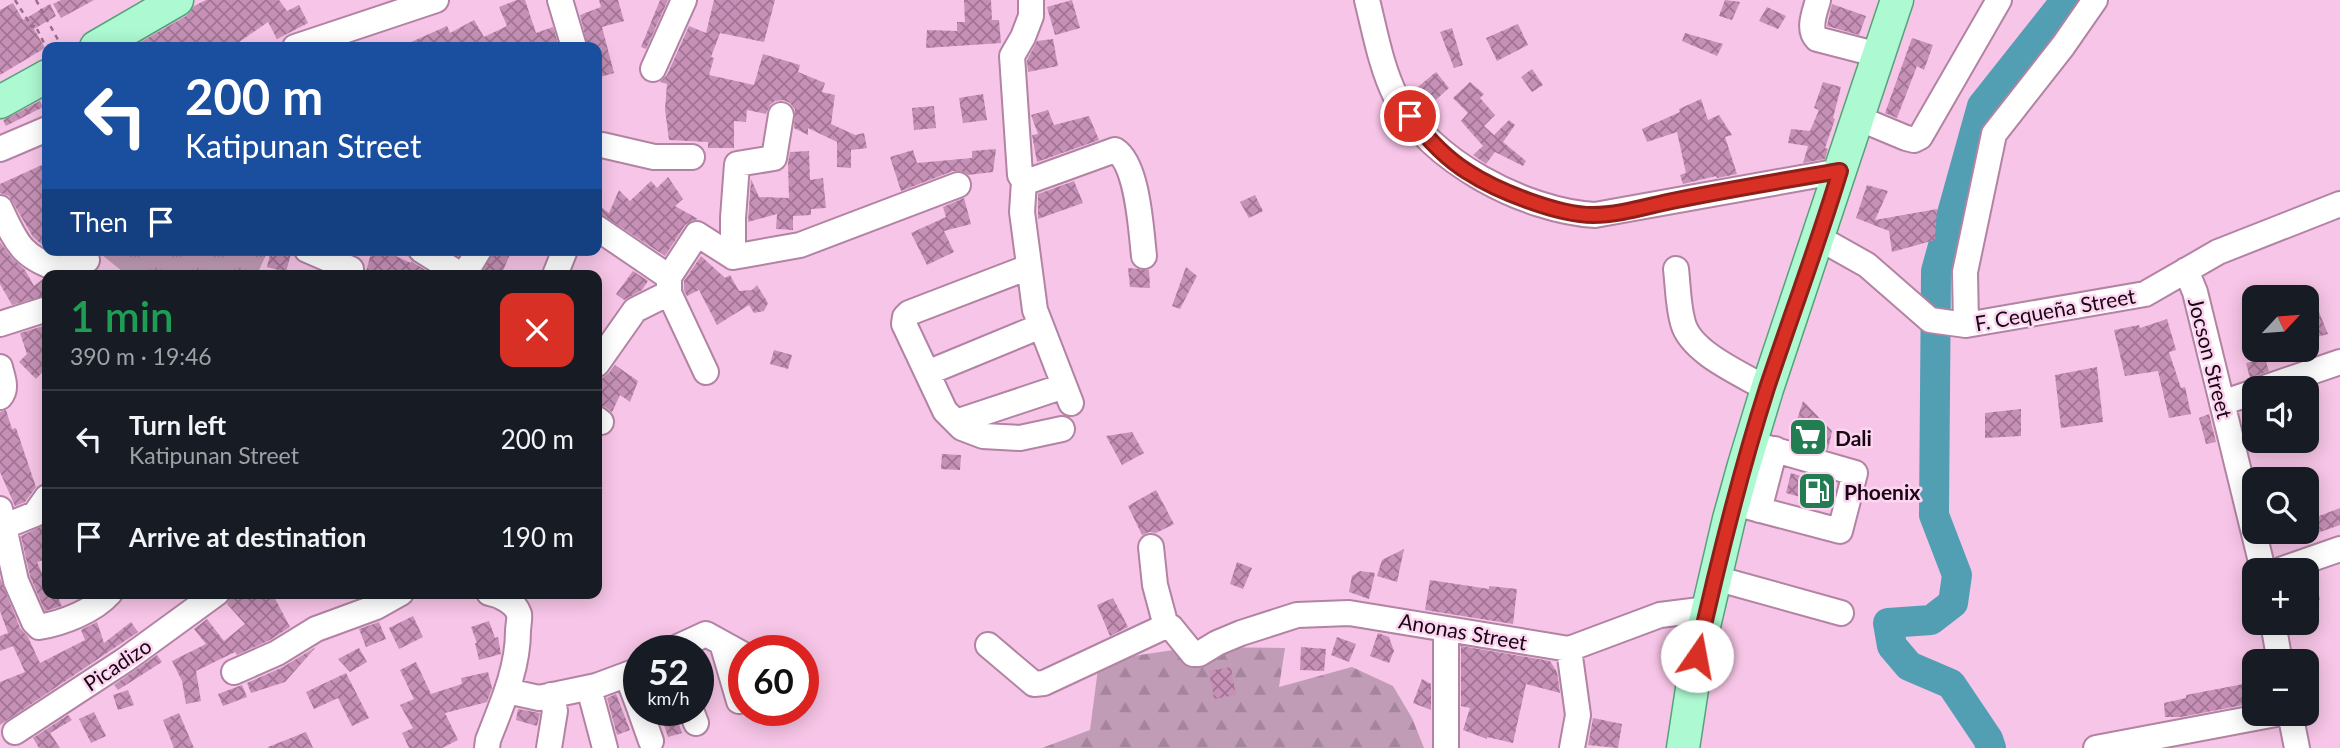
<!DOCTYPE html>
<meta charset="utf-8">
<style>
body{margin:0;font-family:Lato,sans-serif;background:#242831;color:#f1f3f6;height:100vh;display:flex;flex-direction:column;font-size:26px;white-space:nowrap}
*{box-sizing:border-box;margin:0}
p{font-size:23px;color:#9ea1a6}
.icon{flex:none;width:38px;height:38px;fill:none;stroke:currentColor;stroke-width:2;stroke-linecap:round;stroke-linejoin:round}
.map{position:relative;flex:1;overflow:hidden}
.sheet{position:absolute;left:42px;top:270px;width:560px;height:329px;display:flex;flex-direction:column;background:#171b24;border-radius:14px;box-shadow:0 4px 18px #0003}
.sheet>*{flex:none}
.top-card{position:absolute;left:42px;top:42px;width:560px;height:214px;border-radius:14px;box-shadow:0 4px 18px #0003;background:#1a4fa0;color:#fff;overflow:hidden}
.needle{width:46px;rotate:64deg}
.controls{position:absolute;left:2242px;top:285px;display:grid;gap:14px}
.controls a{display:grid;place-items:center;width:77px;height:77px;border-radius:14px;background:#171b24;box-shadow:0 4px 18px #0003;font-size:35px}
.speed{position:absolute;left:623px;top:635px;display:flex;gap:14px;font-size:35px;font-weight:700;text-align:center}
.speed>*{display:grid;place-content:center;width:91px;height:91px;border-radius:50%;background:#171b24;box-shadow:0 4px 18px #0003;line-height:1}
.speed small{font-size:18px;font-weight:400}
.speed .limit{border:10px solid #d22;background:#fff;color:#111}
.pin{position:absolute;display:grid;place-items:center;width:60px;height:60px;color:#fff;margin:-30px;border:4px solid #fff;border-radius:50%;box-shadow:0 2px 7px #0007}
.me{position:absolute;width:77px;margin:-38px;rotate:12deg;stroke-linejoin:round;filter:drop-shadow(0 0 5px #0008)}
.turn{display:flex;align-items:center;gap:24px;height:147px;padding:0 28px;font-size:32px}
.turn .icon{width:91px;height:91px;stroke-width:2.5}
.turn b{display:block;font-size:49px;line-height:60px}
.then{display:flex;align-items:center;height:66px;padding:0 28px;background:#0003;gap:14px;font-size:26px}
.round{display:grid;place-items:center;flex:none;width:74px;height:74px;border-radius:14px;background:#242831}
.head{display:flex;align-items:center;justify-content:space-between;height:119px;padding:0 28px}
h1{font-size:42px;font-weight:600;line-height:52px;color:#1e9e55}
ul{padding:0;list-style:none}
li{display:flex;align-items:center;gap:21px;height:98px;padding:0 28px;border-top:2px solid #363941}
li div{flex:1}
li b{display:block;font-size:26px}
li em{font-style:normal}
.map>svg:first-child{display:block}
.forest{fill:url(#forest-firs)}
.park{fill:url(#park-tufts)}
.lines{fill:none;stroke-linecap:round;stroke-linejoin:round}
.river{stroke:#529fb4;stroke-width:30}
.building{fill:url(#building-cross-hatch)}
.minor-casing{stroke:#b283a3;stroke-width:28}
.major-casing{stroke:#55a27a;stroke-width:35}
.path{stroke:#937088;stroke-width:2.5;stroke-dasharray:5 5;stroke-linecap:butt}
.minor{stroke:#fff;stroke-width:24}
.major{stroke:#adf9d1;stroke-width:32}
.route-casing{stroke:#8d1f18;stroke-width:18}
.route{stroke:#d93025;stroke-width:12}
.labels{text-anchor:middle;dominant-baseline:central;stroke-width:5;stroke-linejoin:round;paint-order:stroke}
.street-label{font-size:21px;fill:#170713;stroke:#fed5f1}
.poi-label{font-size:21px;font-weight:bold;fill:#170713;stroke:#fed5f1;text-anchor:start}
</style>
<div class="map">
<svg width="2340" height="748" viewBox="0 0 2340 748">
<defs>
<pattern id="forest-firs" width="22" height="20" patternUnits="userSpaceOnUse" patternTransform="scale(1.75)"><rect width="22" height="20" fill="#c19cb6"/><path d="M5 1l3.5 6h-7zM16 11l3.5 6h-7z" fill="#a5859c"/></pattern>
<pattern id="park-tufts" width="24" height="20" patternUnits="userSpaceOnUse" patternTransform="scale(1.75)"><rect width="24" height="20" fill="#c19cb6"/><path d="M3 7l-1-3M5 7V3M7 7l1-3M15 17l-1-3M17 17v-4M19 17l1-3" fill="none" stroke="#a5859c"/></pattern>
<pattern id="building-cross-hatch" width="8" height="8" patternUnits="userSpaceOnUse" patternTransform="scale(1.75)"><rect width="8" height="8" fill="#c791b7"/><path d="M0 0l8 8M0 8l8-8" fill="none" stroke="#a17494"/></pattern>
</defs>
<rect width="100%" height="100%" fill="#f7c5e7"/>
<!-- forest -->
<path class="forest" d="M 1194,647 L 1285,648 L 1279,687 L 1352,667 L 1393,686 L 1412,718 L 1424,748 L 1042,748 L 1090,730 L 1099,661 Z"/>
<!-- park -->
<path class="park" d="M 268,250 L 257,275 L 127,275 L 97,251 Z"/>
<g class="lines">
<!-- river -->
<path class="river" d="M 1991,748 L 1988,739 L 1951,684 L 1909,666 L 1892,646 L 1888,623 L 1931,620 L 1953,603 L 1957,575 L 1934,515 L 1936,271 L 1982,106 L 2066,0"/>
</g>
<!-- building -->
<path class="building" d="M 61,0 L 94,0 L 61,18 L 53,4 Z
M 206,0 L 279,0 L 287,11 L 299,5 L 308,23 L 277,39 L 268,22 L 232,47 L 226,47 L 224,42 L 210,47 L 132,47 L 186,16 L 194,6 Z
M 517,0 L 525,0 L 536,33 L 553,27 L 559,47 L 400,47 L 447,26 L 450,33 L 474,20 L 484,37 L 507,26 L 499,7 Z
M 599,0 L 618,0 L 624,21 L 602,27 L 614,73 L 597,78 L 597,47 L 588,47 L 580,15 L 601,7 Z
M 660,0 L 668,0 L 646,49 L 641,47 Z
M 714,0 L 775,0 L 764,42 L 720,33 L 711,57 L 714,58 L 709,75 L 754,85 L 763,54 L 800,65 L 798,72 L 825,83 L 822,92 L 835,95 L 831,124 L 855,135 L 864,133 L 867,148 L 851,150 L 851,168 L 837,167 L 837,142 L 808,128 L 808,135 L 794,128 L 795,109 L 790,103 L 783,100 L 775,101 L 770,105 L 766,114 L 747,110 L 746,122 L 734,121 L 734,148 L 708,148 L 708,142 L 669,140 L 665,109 L 667,84 L 660,82 L 667,75 L 689,26 L 706,33 Z
M 964,0 L 991,0 L 992,20 L 999,20 L 1001,43 L 926,48 L 927,30 L 957,31 L 957,22 L 965,22 Z
M 1072,0 L 1080,28 L 1055,35 L 1047,7 Z
M 1725,0 L 1740,2 L 1732,20 L 1719,16 Z
M 13,3 L 23,20 L 50,4 L 56,16 L 34,29 L 45,48 L 0,75 L 0,10 Z
M 1832,4 L 1866,16 L 1859,35 L 1827,26 Z
M 1767,7 L 1786,16 L 1778,29 L 1759,21 Z
M 1518,24 L 1528,45 L 1497,61 L 1486,38 Z
M 1452,28 L 1463,65 L 1454,68 L 1440,32 Z
M 1685,33 L 1723,44 L 1717,56 L 1682,41 Z
M 1912,38 L 1933,45 L 1924,70 L 1917,66 L 1897,118 L 1885,113 Z
M 1053,39 L 1058,66 L 1028,72 L 1027,60 L 1037,41 Z
M 1532,69 L 1543,85 L 1532,92 L 1521,77 Z
M 1436,72 L 1449,88 L 1428,107 L 1413,91 Z
M 1470,82 L 1484,94 L 1480,98 L 1495,115 L 1484,126 L 1494,135 L 1509,120 L 1515,125 L 1503,142 L 1526,161 L 1523,166 L 1495,152 L 1486,164 L 1473,155 L 1483,146 L 1461,121 L 1468,113 L 1453,98 Z
M 1823,82 L 1841,87 L 1833,118 L 1835,119 L 1825,148 L 1828,149 L 1825,159 L 1803,163 L 1808,146 L 1788,143 L 1791,129 L 1810,131 L 1819,110 L 1814,108 Z
M 983,94 L 987,120 L 963,123 L 959,98 Z
M 1701,99 L 1708,120 L 1719,115 L 1732,135 L 1725,137 L 1737,174 L 1717,178 L 1716,176 L 1683,184 L 1680,175 L 1686,173 L 1677,132 L 1647,142 L 1642,129 L 1680,112 L 1679,109 Z
M 40,101 L 43,107 L 6,126 L 3,120 Z
M 934,106 L 936,128 L 914,130 L 912,108 Z
M 1048,110 L 1054,125 L 1089,116 L 1099,140 L 1037,162 L 1032,135 L 1038,134 L 1031,115 Z
M 996,149 L 993,172 L 968,175 L 961,171 L 953,171 L 901,191 L 890,157 L 913,150 L 917,163 L 972,158 L 972,151 Z
M 809,151 L 810,180 L 823,178 L 826,208 L 811,209 L 811,215 L 793,216 L 793,230 L 776,229 L 777,214 L 748,222 L 751,179 L 759,197 L 789,198 L 788,163 L 790,152 Z
M 44,164 L 47,172 L 46,248 L 33,237 L 9,196 L 0,193 L 0,184 Z
M 668,177 L 683,199 L 675,206 L 698,219 L 691,221 L 685,225 L 665,256 L 599,213 L 602,208 L 609,213 L 619,190 L 630,201 L 651,181 L 657,188 Z
M 1074,181 L 1083,203 L 1038,219 L 1038,194 Z
M 1867,185 L 1888,191 L 1875,220 L 1937,209 L 1935,240 L 1892,252 L 1889,231 L 1856,218 Z
M 1255,195 L 1263,211 L 1249,218 L 1240,202 Z
M 964,198 L 971,224 L 944,231 L 954,252 L 927,265 L 911,233 L 946,217 L 943,207 Z
M 0,242 L 11,257 L 25,270 L 34,286 L 43,279 L 47,281 L 47,295 L 12,305 L 0,284 Z
M 271,250 L 292,250 L 286,272 L 267,267 Z
M 372,250 L 382,250 L 411,263 L 411,261 L 433,275 L 365,275 Z
M 494,250 L 512,250 L 501,275 L 481,275 Z
M 701,256 L 725,278 L 730,275 L 739,291 L 752,290 L 757,285 L 768,303 L 764,311 L 754,313 L 749,305 L 717,325 L 699,290 L 687,296 L 684,290 L 684,281 Z
M 1186,267 L 1197,276 L 1180,309 L 1172,306 Z
M 1128,268 L 1149,270 L 1150,288 L 1130,287 Z
M 633,271 L 648,281 L 642,290 L 624,300 L 616,294 Z
M 2319,312 L 2328,334 L 2306,340 L 2306,317 Z
M 2167,319 L 2176,350 L 2169,352 L 2181,388 L 2185,387 L 2191,414 L 2169,418 L 2158,371 L 2125,376 L 2114,330 L 2139,325 L 2140,328 Z
M 47,325 L 47,367 L 36,379 L 19,362 L 27,354 L 20,333 Z
M 774,350 L 792,355 L 788,369 L 770,364 Z
M 2265,359 L 2269,371 L 2250,378 L 2246,363 Z
M 615,365 L 638,381 L 630,402 L 620,395 L 612,412 L 605,407 L 597,404 L 597,382 L 609,373 Z
M 2097,367 L 2103,422 L 2061,428 L 2055,375 Z
M 1803,401 L 1832,431 L 1828,450 L 1791,439 Z
M 2021,409 L 2021,436 L 1985,438 L 1985,413 Z
M 6,410 L 12,429 L 16,428 L 36,487 L 25,502 L 15,506 L 0,472 L 0,412 Z
M 2209,414 L 2216,442 L 2206,444 L 2199,418 Z
M 1132,432 L 1144,453 L 1122,465 L 1106,436 Z
M 942,454 L 961,455 L 960,470 L 941,469 Z
M 1791,473 L 1836,487 L 1831,506 L 1786,493 Z
M 1156,490 L 1174,524 L 1156,533 L 1149,532 L 1142,535 L 1128,506 Z
M 2340,508 L 2340,525 L 2306,537 L 2306,521 Z
M 44,525 L 47,535 L 47,559 L 37,562 L 47,585 L 47,593 L 56,593 L 62,606 L 45,611 L 30,576 L 21,536 Z
M 1404,549 L 1397,582 L 1377,576 L 1382,560 Z
M 1237,562 L 1252,568 L 1243,589 L 1230,584 Z
M 1360,571 L 1375,573 L 1369,599 L 1349,592 L 1352,576 Z
M 2314,574 L 2320,600 L 2306,604 L 2306,576 Z
M 0,578 L 20,628 L 28,637 L 40,663 L 85,640 L 81,630 L 97,622 L 104,643 L 131,622 L 138,632 L 0,725 L 0,682 L 25,672 L 13,646 L 0,651 L 0,636 L 8,633 L 0,611 Z
M 1430,580 L 1489,589 L 1489,586 L 1517,589 L 1513,624 L 1425,610 Z
M 232,593 L 272,593 L 290,627 L 270,640 L 237,655 L 235,652 L 196,671 L 201,701 L 186,704 L 182,681 L 172,661 L 206,644 L 194,629 L 207,619 L 224,641 L 245,624 L 227,604 Z
M 1113,598 L 1128,627 L 1110,636 L 1097,605 Z
M 413,616 L 423,637 L 399,649 L 389,628 Z
M 489,621 L 495,638 L 498,637 L 501,654 L 479,660 L 475,643 L 477,643 L 471,627 Z
M 379,622 L 386,639 L 366,647 L 359,629 Z
M 1378,633 L 1389,637 L 1394,651 L 1389,663 L 1370,656 Z
M 1337,637 L 1356,644 L 1349,662 L 1331,655 Z
M 1461,646 L 1550,661 L 1557,672 L 1560,693 L 1526,684 L 1513,743 L 1487,737 L 1487,739 L 1463,730 L 1470,708 L 1461,706 Z
M 316,647 L 285,682 L 251,693 L 247,683 L 283,667 Z
M 1301,647 L 1326,649 L 1324,671 L 1300,670 Z
M 359,648 L 367,662 L 350,672 L 338,659 Z
M 157,655 L 162,662 L 118,690 L 114,685 Z
M 416,662 L 431,694 L 462,684 L 461,678 L 488,672 L 492,688 L 487,702 L 445,713 L 458,740 L 442,748 L 409,748 L 402,733 L 413,728 L 400,705 L 414,699 L 400,670 Z
M 1231,667 L 1236,695 L 1214,699 L 1209,671 Z
M 346,673 L 369,718 L 352,726 L 338,698 L 314,709 L 306,692 Z
M 1422,679 L 1431,684 L 1431,710 L 1413,703 Z
M 2254,682 L 2254,703 L 2181,717 L 2165,717 L 2164,703 L 2186,698 L 2186,695 Z
M 242,685 L 247,697 L 223,706 L 218,694 Z
M 128,690 L 134,705 L 118,710 L 113,695 Z
M 616,694 L 630,730 L 617,735 L 607,698 Z
M 518,709 L 540,713 L 537,726 L 516,720 Z
M 659,710 L 674,710 L 682,733 L 668,737 Z
M 94,712 L 106,736 L 91,743 L 79,719 Z
M 179,713 L 194,748 L 174,748 L 163,720 Z
M 68,715 L 72,720 L 50,733 L 60,748 L 39,748 L 33,738 Z
M 1593,718 L 1622,724 L 1618,748 L 1588,745 Z
M 306,732 L 313,748 L 268,748 L 268,747 Z"/>
<g class="lines">
<defs>
<path id="minor" d="M 560,0 L 574,47
M 1031,0 L 1031,16 L 1023,37 L 1012,56 L 1020,175 L 1024,181 L 1032,180 L 1115,150 C 1138,164 1141,230 1144,256
M 1367,0 C 1375,32 1381,67 1396,97 C 1429,161 1525,211 1595,215 L 1840,171
M 1818,0 C 1815,12 1807,29 1817,39 L 1879,55
M 295,47 L 436,0
M 653,69 L 684,0
M 1858,118 L 1906,138 L 1914,140 L 1920,137 L 1999,0
M 602,145 L 654,157 L 692,157
M 0,149 L 47,129
M 1024,181 L 1022,212 L 1035,310 L 1071,403
M 0,208 C 16,242 21,257 59,269 L 87,260
M 597,228 L 669,277
M 1819,238 L 1867,265 L 1930,320 L 1966,325 L 2145,294 L 2218,252 L 2340,204
M 307,250 L 351,269
M 421,250 L 461,275
M 733,257 L 733,218 L 737,164 L 774,158 L 781,115
M 1029,267 L 909,313 L 905,317 L 904,324 L 945,411 L 962,428 L 983,436 L 1020,438 L 1062,429
M 1676,269 C 1678,286 1678,306 1683,323 C 1691,353 1742,374 1767,389
M 2186,270 L 2195,292 L 2263,570
M 464,275 L 479,250
M 555,275 L 565,250
M 0,324 L 47,309
M 1966,325 L 1965,272 L 1994,134 L 2063,46 L 2095,0
M 597,364 L 635,310 L 669,293
M 0,367 C 2,377 8,388 0,397
M 706,372 L 669,293 L 669,277 L 697,234 L 733,257 L 800,245 L 958,185
M 927,373 L 1041,326
M 2264,388 L 2340,362
M 2222,403 L 2254,392
M 597,419 L 601,422
M 956,422 L 1064,386
M 1734,503 L 1840,531 L 1855,473 L 1751,443
M 0,509 L 16,581 L 34,622 L 39,627 C 63,623 94,611 110,593
M 1759,510 L 1775,449
M 0,528 L 35,514 L 47,497
M 1151,547 L 1155,585 L 1166,626
M 2280,570 L 2340,549
M 1715,578 L 1841,613
M 2273,623 L 2280,662
M 722,643 L 739,701
M 988,645 L 1034,684 L 1044,683 L 1166,626 L 1171,627 L 1193,654 L 1199,654 L 1217,643 L 1241,633 L 1297,615 L 1349,613 L 1569,649 L 1660,615 L 1708,609
M 1569,649 L 1578,715 L 1572,748
M 669,651 L 706,634 L 744,655
M 234,672 L 277,653 L 316,629 L 376,607 L 401,593
M 627,675 L 639,707
M 589,688 L 605,748
M 507,691 L 539,698 L 596,686 L 639,670
M 640,710 L 651,741
M 691,710 L 696,723
M 2287,714 L 2292,723 L 2297,748
M 15,732 L 125,660 L 217,593
M 487,748 L 488,740 C 502,704 518,669 518,631 C 518,626 520,619 519,614 C 515,602 500,595 489,593
M 549,748 L 555,711 L 551,695
M 1446,748 L 1446,631
M 2096,748 L 2276,714"/>
<path id="major" d="M 96,47 L 177,0
M 0,102 L 47,76
M 1683,748 L 1697,656 L 1729,519 L 1744,465 L 1767,389 L 1897,0"/>
</defs>
<!-- minor casing -->
<use href="#minor" class="minor-casing"/>
<!-- major casing -->
<use href="#major" class="major-casing"/>
<!-- path -->
<path class="path" d="M 15,0 L 32,27 L 35,25 L 47,49
M 36,0 L 62,47"/>
<!-- minor -->
<use href="#minor" class="minor"/>
<!-- major -->
<use href="#major" class="major"/>
</g>
<g class="lines">
<defs>
<path id="route" d="M 1410,116 C 1426,137 1445,158 1468,172 C 1497,191 1558,215 1593,215 C 1621,215 1650,205 1677,200 C 1731,189 1786,180 1840,171 C 1818,244 1791,316 1767,388 C 1739,476 1717,566 1697,656"/>
</defs>
<!-- route casing -->
<use href="#route" class="route-casing"/>
<!-- route -->
<use href="#route" class="route"/>
</g>
<!-- icons -->
<defs>
<symbol id="supermarket-square" viewBox="-11 -11 22 22"><rect x="-9" y="-9" width="18" height="18" rx="4" fill="#227d52" stroke="#fed5f1"/><path d="M-6-5.5h2.5l.6 2H6L4.5 2H-2.5L-4.4-4H-6ZM-1.5 3.2a1.3 1.3 0 1 0 .1 0ZM3 3.2a1.3 1.3 0 1 0 .1 0Z" fill="#fff"/></symbol>
<symbol id="fuel-square" viewBox="-11 -11 22 22"><rect x="-9" y="-9" width="18" height="18" rx="4" fill="#227d52" stroke="#fed5f1"/><path d="M-5.5-6h7V0h2V4h1.3V-2.5L3-4.5l.8-.8L6-3V5H2.5V1h-1V6h-7ZM-4.2-4.7v3.2H.2V-4.7Z" fill="#fff"/></symbol>
</defs>
<g fill-rule="evenodd">
<use href="#supermarket-square" x="1786" y="415" width="44" height="44"/>
<use href="#fuel-square" x="1795" y="469" width="44" height="44"/>
</g>
<g class="labels">
<!-- street labels -->
<g class="street-label">
<text transform="translate(2055 309) rotate(-10)">F. Cequeña Street</text>
<text transform="translate(2211 358) rotate(76)">Jocson Street</text>
<text transform="translate(1463 631) rotate(10)">Anonas Street</text>
<text transform="translate(117 664) rotate(-34)">Picadizo</text>
</g>
<!-- poi labels -->
<g class="poi-label">
<text x="1835" y="437">Dali</text>
<text x="1844" y="491">Phoenix</text>
</g>
</g>
</svg>
<div class="controls">
<a><svg class="needle" viewBox="-14 -14 28 28"><path d="M0-13l5 13h-10z" fill="#e53935"/><path d="M0 13l5-13h-10z" fill="#9ea1a6"/></svg></a>
<a><svg class="icon" aria-label="sound" viewBox="0 0 24 24"><path d="M4 9h4l5-4v14l-5-4H4zM17 9q2 3 0 6"/></svg></a>
<a><svg class="icon" aria-label="search" viewBox="0 0 24 24"><circle cx="10" cy="10" r="6"/><path d="M15 15l6 6"/></svg></a>
<a>+</a>
<a>−</a>
</div>
<div class="speed"><div>52<small>km/h</small></div><div class="limit">60</div></div>
<div class="pin" style="left:1410px;top:116px;background:#d93025"><svg class="icon" aria-label="arrive" viewBox="0 0 24 24"><path d="M6 21V4h12l-3 4 3 4H6"/></svg></div>
<svg class="me" style="left:1697px;top:656px" viewBox="-20 -20 40 40"><circle r="19" fill="#fff"/><path d="M0-13L10 11 0 6-10 11z" fill="#d93025"/></svg>
<div class="top-card">
<div class="turn"><svg class="icon" aria-label="left" viewBox="0 0 24 24"><path d="M17 20v-9H6M10 6l-5 5 5 5"/></svg><div><b>200 m</b>Katipunan Street</div></div>
<div class="then">Then<svg class="icon" aria-label="arrive" viewBox="0 0 24 24"><path d="M6 21V4h12l-3 4 3 4H6"/></svg></div>
</div>
<section class="sheet">
<div class="head"><div><h1>1 min</h1><p>390 m · 19:46</p></div><a class="round" style="background:#d93025;color:#fff"><svg class="icon" aria-label="close" viewBox="0 0 24 24"><path d="M6 6l12 12M18 6L6 18"/></svg></a></div>
<ul>
<li><svg class="icon" aria-label="left" viewBox="0 0 24 24"><path d="M17 20v-9H6M10 6l-5 5 5 5"/></svg><div><b>Turn left</b><p>Katipunan Street</p></div><em>200 m</em></li>
<li><svg class="icon" aria-label="arrive" viewBox="0 0 24 24"><path d="M6 21V4h12l-3 4 3 4H6"/></svg><div><b>Arrive at destination</b></div><em>190 m</em></li>
</ul>
</section>
</div>
